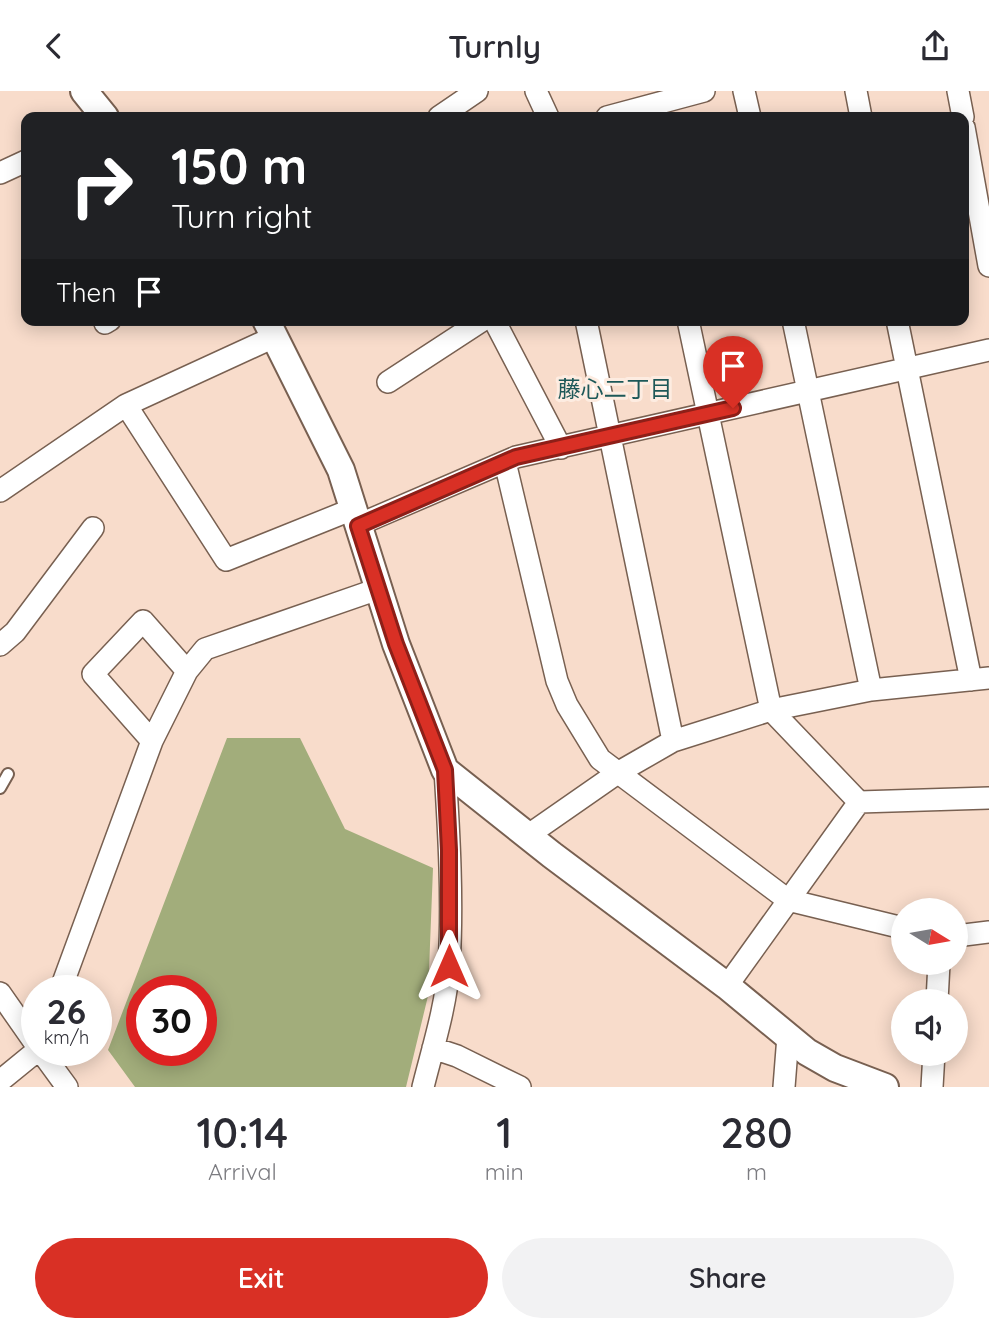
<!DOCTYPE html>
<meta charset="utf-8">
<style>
body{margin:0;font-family:Quicksand,"Noto Sans JP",sans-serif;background:#f2f2f3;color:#2b2b33;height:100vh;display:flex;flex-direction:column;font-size:26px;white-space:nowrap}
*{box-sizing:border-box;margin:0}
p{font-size:23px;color:#7c7c81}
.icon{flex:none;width:38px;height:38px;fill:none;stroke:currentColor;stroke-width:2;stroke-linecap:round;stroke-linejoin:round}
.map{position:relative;height:996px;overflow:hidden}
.sheet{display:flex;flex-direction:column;background:#fff;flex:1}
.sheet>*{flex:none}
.hud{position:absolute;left:21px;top:21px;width:948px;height:214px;border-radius:14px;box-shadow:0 4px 18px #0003;background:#202124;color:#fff;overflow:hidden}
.needle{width:46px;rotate:101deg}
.tools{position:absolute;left:891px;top:807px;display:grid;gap:14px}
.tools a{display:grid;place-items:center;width:77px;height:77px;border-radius:50%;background:#fff;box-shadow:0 4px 18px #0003;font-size:35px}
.speed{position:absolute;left:21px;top:884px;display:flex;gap:14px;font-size:35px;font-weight:700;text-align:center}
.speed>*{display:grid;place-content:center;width:91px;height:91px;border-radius:50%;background:#fff;box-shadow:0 4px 18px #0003;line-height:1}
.speed small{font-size:18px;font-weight:400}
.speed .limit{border:10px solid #d22;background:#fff;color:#111}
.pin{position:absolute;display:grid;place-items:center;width:60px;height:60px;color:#fff;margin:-72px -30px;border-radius:50% 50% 50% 0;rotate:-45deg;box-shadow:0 0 7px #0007}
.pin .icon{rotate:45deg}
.me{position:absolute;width:77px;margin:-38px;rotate:0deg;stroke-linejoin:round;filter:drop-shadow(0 0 5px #0008)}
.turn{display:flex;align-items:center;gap:24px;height:147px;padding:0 35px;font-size:32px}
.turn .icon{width:91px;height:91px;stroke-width:2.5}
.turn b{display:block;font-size:49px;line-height:60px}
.then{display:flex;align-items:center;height:66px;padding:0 35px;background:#0003;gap:14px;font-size:26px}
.eta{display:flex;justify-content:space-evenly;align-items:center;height:119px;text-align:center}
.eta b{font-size:42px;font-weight:600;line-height:49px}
.primary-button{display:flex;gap:14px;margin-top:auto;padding:14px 35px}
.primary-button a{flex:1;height:80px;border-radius:42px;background:#d93025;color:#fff;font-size:28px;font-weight:600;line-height:80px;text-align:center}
.primary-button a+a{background:#f2f2f3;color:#2b2b33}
header{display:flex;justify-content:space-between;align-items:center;height:91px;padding:0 35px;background:#fff;font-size:32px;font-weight:600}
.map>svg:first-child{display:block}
.forest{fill:#a2ad7b;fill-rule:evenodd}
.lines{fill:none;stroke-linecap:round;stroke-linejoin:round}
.service-casing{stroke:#786051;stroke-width:14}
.minor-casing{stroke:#786051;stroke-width:24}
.tertiary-casing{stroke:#786051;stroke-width:30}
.service{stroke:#fff;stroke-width:10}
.minor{stroke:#fff;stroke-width:21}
.tertiary{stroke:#fff;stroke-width:26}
.route-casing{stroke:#8d1f18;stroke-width:18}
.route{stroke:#d93025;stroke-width:12}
.labels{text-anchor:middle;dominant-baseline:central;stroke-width:6;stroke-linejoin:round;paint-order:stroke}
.neighbourhood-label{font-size:23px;fill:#1d5858;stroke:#fdece1}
</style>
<header><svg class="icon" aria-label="back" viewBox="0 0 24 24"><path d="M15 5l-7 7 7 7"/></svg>Turnly<svg class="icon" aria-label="share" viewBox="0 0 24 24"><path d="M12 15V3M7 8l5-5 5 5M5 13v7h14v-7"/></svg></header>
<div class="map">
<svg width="989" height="996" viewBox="0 0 989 996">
<rect width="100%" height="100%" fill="#f8dccb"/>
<!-- forest -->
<path class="forest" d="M 227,647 L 300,647 L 345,738 L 433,777 L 428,905 L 406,996 L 135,996 L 108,959 ZM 142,900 L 201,900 L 201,959 L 142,959 Z"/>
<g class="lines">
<defs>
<path id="service" d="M 0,697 L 8,683"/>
<path id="minor" d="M 536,0 L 548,26
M 744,0 L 750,26
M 856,0 L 861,26
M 958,0 L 963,26
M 439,26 L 477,0
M 607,26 L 704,0
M 964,36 L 989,175
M 0,82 L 26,70
M 494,229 L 561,357
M 586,229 L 673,650
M 688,229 L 771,619 L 859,711 L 989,707
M 793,229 L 871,599
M 897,229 L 971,589
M 105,232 L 110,229
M 388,291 L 483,229
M 126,314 L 226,469 L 353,418
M 505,371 L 557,590 L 567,614 L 600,668 L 788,809 L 903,837
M 0,400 L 126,314 L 274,246
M 358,434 L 516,366 L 989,259
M 0,554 L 15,541 L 93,437
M 152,650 L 93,583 L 143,530 L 187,580
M 527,745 L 619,681 L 673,650 L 771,619 L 871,599 L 989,587
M 956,845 L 989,841
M 727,895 L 859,711
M 60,900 L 152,650 L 187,580 L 205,558 L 378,498
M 0,902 L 37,955
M 937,910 L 939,872
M 433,957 L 457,965 L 520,996
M 40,959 L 67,996
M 0,990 L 38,959
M 423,996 C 433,956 446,916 449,874 C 453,811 449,742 445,679
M 784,996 L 788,945
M 932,996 L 934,962"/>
<path id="tertiary" d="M 84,0 L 105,26
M 266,229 L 341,379 L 396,553 L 445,679 L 552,764 L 727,895 L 807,961 L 835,977 L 885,996"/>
</defs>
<!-- service casing -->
<use href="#service" class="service-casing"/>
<!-- minor casing -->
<use href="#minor" class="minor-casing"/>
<!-- tertiary casing -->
<use href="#tertiary" class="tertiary-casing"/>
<!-- service -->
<use href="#service" class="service"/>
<!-- minor -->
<use href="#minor" class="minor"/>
<!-- tertiary -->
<use href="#tertiary" class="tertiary"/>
</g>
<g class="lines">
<defs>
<path id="route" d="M 449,875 L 449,759 L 445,679 L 396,553 L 358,435 L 516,366 L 733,317"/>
</defs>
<!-- route casing -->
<use href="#route" class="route-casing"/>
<!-- route -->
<use href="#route" class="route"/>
</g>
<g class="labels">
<!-- neighbourhood labels -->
<g class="neighbourhood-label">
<text x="615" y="297">藤心二丁目</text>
</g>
</g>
</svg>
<div class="tools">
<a><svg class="needle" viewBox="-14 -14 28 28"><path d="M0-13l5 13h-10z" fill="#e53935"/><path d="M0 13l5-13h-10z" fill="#7c7c81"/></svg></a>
<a><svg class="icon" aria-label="sound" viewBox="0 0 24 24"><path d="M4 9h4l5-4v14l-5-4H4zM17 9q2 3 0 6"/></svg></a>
</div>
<div class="speed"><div>26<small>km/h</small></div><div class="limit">30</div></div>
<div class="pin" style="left:733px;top:317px;background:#d93025"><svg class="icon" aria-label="arrive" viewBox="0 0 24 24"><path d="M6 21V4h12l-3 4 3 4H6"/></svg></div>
<svg class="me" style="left:449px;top:875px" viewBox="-20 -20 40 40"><path d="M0-17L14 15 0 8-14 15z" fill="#d93025" stroke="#fff" stroke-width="4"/></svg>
<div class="hud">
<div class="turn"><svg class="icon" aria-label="right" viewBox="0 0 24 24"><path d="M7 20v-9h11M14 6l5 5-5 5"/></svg><div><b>150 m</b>Turn right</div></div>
<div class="then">Then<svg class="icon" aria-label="arrive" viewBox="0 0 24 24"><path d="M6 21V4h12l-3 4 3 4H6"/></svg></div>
</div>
</div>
<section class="sheet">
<div class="eta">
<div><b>10:14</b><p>Arrival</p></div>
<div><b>1</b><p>min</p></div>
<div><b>280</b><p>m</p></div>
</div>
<div class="primary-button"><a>Exit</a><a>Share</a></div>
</section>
